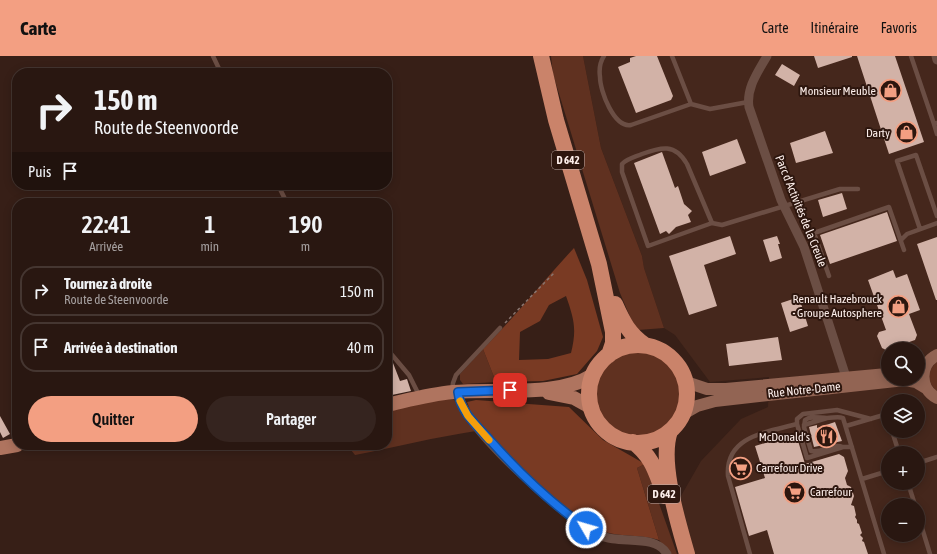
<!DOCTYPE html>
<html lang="fr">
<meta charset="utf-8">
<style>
body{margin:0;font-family:"Asap Condensed",sans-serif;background:#35241f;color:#f1f3f6;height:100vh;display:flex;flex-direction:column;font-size:15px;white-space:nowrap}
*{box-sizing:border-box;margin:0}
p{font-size:13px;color:#a59f9f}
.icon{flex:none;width:22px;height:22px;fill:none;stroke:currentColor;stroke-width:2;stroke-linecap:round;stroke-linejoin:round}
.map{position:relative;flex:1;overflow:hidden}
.side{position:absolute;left:12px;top:142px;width:380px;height:252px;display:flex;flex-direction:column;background:#291711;border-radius:16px;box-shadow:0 2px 10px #0003,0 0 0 1px #453631}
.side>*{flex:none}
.top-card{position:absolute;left:12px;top:12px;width:380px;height:122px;border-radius:16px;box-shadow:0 2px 10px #0003,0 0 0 1px #453631;background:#291711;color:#f1f3f6;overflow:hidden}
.buttons{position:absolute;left:881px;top:286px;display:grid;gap:8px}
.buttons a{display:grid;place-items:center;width:44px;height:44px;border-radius:50%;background:#291711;box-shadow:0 2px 10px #0003,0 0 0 1px #453631;font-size:20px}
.pin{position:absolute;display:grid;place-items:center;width:34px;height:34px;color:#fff;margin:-17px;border-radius:8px;box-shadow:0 2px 6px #0006}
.me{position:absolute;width:44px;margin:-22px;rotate:308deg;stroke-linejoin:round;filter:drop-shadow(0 0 3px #0008)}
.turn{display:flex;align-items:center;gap:14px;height:84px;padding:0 16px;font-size:18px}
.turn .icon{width:52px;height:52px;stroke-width:2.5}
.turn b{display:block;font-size:28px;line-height:34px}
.then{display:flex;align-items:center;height:38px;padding:0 16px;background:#0003;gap:8px;font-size:15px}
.eta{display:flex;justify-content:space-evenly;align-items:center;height:68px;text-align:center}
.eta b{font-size:24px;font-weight:600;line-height:28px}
.button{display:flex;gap:8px;margin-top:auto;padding:8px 16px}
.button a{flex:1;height:46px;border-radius:24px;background:#f39f82;color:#111;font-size:16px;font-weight:600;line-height:46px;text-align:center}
.button a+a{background:#35241f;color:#f1f3f6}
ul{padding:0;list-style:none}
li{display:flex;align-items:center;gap:12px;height:50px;margin:0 8px 6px;padding:0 8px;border:2px solid #453631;border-radius:16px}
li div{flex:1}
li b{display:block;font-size:15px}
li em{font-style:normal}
header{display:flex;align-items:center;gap:24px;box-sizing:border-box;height:56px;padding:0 20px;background:#f39f82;color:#111}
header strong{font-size:19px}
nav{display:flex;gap:22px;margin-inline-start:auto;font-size:14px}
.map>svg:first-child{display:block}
.built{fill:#45271c;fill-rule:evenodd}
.green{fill:#603120}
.forest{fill:#793a23;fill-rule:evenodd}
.building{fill:#d2b2a7}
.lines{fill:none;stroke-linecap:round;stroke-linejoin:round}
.path{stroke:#88746e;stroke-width:1.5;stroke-dasharray:3 3;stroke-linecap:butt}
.lane{stroke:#6b4e44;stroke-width:4.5}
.street{stroke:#6b4e44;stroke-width:9}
.secondary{stroke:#926453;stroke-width:12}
.primary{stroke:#af745f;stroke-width:14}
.highway{stroke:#ca836a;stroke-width:16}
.route-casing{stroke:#114b97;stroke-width:10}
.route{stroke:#1a73e8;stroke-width:7}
.slow{stroke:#f59e0b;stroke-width:7}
.labels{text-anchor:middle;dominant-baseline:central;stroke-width:4;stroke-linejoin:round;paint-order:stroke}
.shield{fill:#2d160e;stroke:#bfaea9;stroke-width:1}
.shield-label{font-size:11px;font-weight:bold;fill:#fdefeb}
.poi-label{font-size:12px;fill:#fdefeb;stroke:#2d160e;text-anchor:end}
.street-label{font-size:12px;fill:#fdefeb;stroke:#2d160e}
</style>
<header>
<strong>Carte</strong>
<nav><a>Carte</a><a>Itinéraire</a><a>Favoris</a></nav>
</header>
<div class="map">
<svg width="937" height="498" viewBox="0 0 937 498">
<rect width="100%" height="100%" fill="#371f17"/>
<!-- built -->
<path class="built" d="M 583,0 L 937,0 L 937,498 L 691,498 L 677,447 L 701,405 L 741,363 L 768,351 L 769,321 L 710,326 L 675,279 L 664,272 L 644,212 L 642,200 L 601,92 ZM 888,293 L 918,293 L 918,323 L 888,323 ZM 888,345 L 918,345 L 918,375 L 888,375 ZM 888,397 L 918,397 L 918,427 L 888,427 ZM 888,449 L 918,449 L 918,479 L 888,479 Z"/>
<!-- green -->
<path class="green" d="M 551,0 L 583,0 L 601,92 L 642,200 L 644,212 L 664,272 L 638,274 L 631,263 L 620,237 L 553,18 Z
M 483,293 L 496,326 L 463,328 L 460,324 L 460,318 Z
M595 338a43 43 0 1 1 86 0a43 43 0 1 1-86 0Z
M 937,306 L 937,335 C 927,327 927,314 937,306 Z
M 453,342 L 467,365 L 476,375 C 436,381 396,391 355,399 L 347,389 L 387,389 L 387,356 L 419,347 Z
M 645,408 L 677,498 L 670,498 L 659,484 L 637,412 Z"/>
<!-- forest -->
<path class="forest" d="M 574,192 L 587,224 L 603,281 L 597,295 L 577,318 L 543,325 L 496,326 L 483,293 C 515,261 543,225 574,192 ZM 566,240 C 574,263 577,273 571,297 L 548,303 L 519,304 L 520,276 L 540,265 L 549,249 Z
M 476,344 L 569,351 L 603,384 L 645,408 L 637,412 L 659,484 C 642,478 620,481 605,476 C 569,461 531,422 504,394 C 490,380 473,365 467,346 Z"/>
<!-- building -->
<path class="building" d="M 636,0 L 657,0 L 673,40 L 671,44 L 636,57 L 618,11 L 630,6 L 630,2 Z
M 814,0 L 852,0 L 852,1 L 818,12 Z
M 857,0 L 895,0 L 924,86 L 889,98 Z
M 782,8 L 800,19 L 794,30 L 775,19 Z
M 825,75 L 833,97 L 796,107 L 790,87 Z
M 737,83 L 746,107 L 710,120 L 702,96 Z
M 662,96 L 675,132 L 678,130 L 684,148 L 692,155 L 688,159 L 691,166 L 676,171 L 669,178 L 666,175 L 660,178 L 634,107 Z
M 842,137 L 847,153 L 823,161 L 818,144 Z
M 887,156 L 897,185 L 830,208 L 820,179 Z
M 730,180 L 736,198 L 704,209 L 717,250 L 689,259 L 669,200 Z
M 777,180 L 780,188 L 778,188 L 782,202 L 770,206 L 763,184 Z
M 937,181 L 937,244 L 936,244 L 917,188 Z
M 893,214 L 896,222 L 907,218 L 920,254 L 909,258 L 917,279 L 915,284 L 886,294 L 882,292 L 877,280 L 879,276 L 886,274 L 868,224 Z
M 799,241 L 808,270 L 790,276 L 781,247 Z
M 778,281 L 782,304 L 729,310 L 726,288 Z
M 393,307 L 400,325 L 407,323 L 411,335 L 387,340 L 387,309 Z
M 0,360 L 10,378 L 3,382 L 0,376 Z
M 835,366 L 842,385 L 814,391 L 809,371 L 817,369 L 817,372 Z
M 796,378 L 805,408 L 839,398 L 844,401 L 848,415 L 845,422 L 847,429 L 851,431 L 854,440 L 851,449 L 854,450 L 856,459 L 855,461 L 857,464 L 857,467 L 859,468 L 862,477 L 860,479 L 863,482 L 862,485 L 864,486 L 868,498 L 774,498 L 767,474 L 749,480 L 735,431 L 765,422 L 755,390 Z"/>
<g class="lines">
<!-- path -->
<path class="path" d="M 505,267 L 554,217"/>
<!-- lane -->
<path class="lane" d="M 213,0 L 221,17
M 604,0 C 600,6 599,14 600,21 C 600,35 614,72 631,69 L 691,48 L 710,53 L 748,46
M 672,0 L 691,48
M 911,0 L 934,68 L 937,67
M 934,68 L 937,78
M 278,129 L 287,147
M 712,167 L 687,108 C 675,87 661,91 642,98 C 635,101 628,102 622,108 L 622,116 L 648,190 L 712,167 L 722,169 L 840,133 L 858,133
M 920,173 L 897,105 L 916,99 L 937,160
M 901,184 L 907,178 L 937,167
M 829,220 L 814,177 L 889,151 L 904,194
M 387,293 L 409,319 L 419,339
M 452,334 L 453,327 L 456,319 L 500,272
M 804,369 L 827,362
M 846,370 L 887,358 L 888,360
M 892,375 L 899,397
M 843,391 C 832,387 823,397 811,395 L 804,371 L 805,364 C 812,359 819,362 827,362 C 833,362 838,360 843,362 L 884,498
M 852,391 L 843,391 L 807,402 L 797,368 L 797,363 L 803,358 L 837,354 L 871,363
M 918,407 L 937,401
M 862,423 L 888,415
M 908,427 L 915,449
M 918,459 L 930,498
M 750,498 L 728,420 C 725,380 767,376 797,368"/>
<!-- street -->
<path class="street" d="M 767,0 C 758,16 746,32 749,51 L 781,144 L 804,191 L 846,321
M 936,0 L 937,4
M 458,336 C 461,370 567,464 599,479 C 619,489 655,477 667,498"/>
<!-- secondary -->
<path class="secondary" d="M 937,299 C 919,308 919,333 937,342
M 686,326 L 707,333 L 726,333 L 887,318
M 683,358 L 697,350 L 715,345 L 905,324 L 916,326 L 926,332"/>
<!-- primary -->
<path class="primary" d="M 549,337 L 574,342 L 592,352
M 387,349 C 409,344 430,338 453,336 C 495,332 557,342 593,319
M 0,392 L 17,389"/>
<!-- highway -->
<path class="highway" d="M 541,0 L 556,64 L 599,208 L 613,276 L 613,287 L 609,299
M 615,248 C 623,266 629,278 645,289
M589 338a49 49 0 1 1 98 0a49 49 0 1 1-98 0Z
M 670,375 C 659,406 678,466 687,498
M 633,386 C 654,402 656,418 665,440"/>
</g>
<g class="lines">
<defs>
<path id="route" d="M 510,334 L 458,336 C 460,355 476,369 489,383 C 518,416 550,446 586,472"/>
</defs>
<!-- route casing -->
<use href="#route" class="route-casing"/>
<!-- route -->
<use href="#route" class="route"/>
<!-- slow -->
<path class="slow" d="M 460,345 L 468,360 L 489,384"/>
</g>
<!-- icons -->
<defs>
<symbol id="shop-ring" viewBox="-11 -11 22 22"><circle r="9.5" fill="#2d160e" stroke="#f39f82" stroke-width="1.5"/><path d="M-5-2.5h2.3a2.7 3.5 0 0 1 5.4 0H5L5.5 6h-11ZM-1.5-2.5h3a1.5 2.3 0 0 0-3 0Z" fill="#f39f82"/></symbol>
<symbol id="restaurant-ring" viewBox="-11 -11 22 22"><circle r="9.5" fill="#2d160e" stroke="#f39f82" stroke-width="1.5"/><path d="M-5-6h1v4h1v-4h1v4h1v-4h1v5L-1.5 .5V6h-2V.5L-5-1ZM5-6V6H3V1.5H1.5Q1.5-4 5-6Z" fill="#f39f82"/></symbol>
<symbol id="supermarket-ring" viewBox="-11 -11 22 22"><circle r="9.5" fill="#2d160e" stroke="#f39f82" stroke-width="1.5"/><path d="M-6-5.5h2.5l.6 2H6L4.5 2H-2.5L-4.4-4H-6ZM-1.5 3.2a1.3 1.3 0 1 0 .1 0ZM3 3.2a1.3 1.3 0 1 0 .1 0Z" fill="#f39f82"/></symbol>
</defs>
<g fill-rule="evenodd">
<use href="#shop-ring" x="878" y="22" width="25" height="25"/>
<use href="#shop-ring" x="894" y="64" width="25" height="25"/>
<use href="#shop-ring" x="886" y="238" width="25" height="25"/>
<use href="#restaurant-ring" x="814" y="368" width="25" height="25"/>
<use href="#supermarket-ring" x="728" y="400" width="25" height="25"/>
<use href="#supermarket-ring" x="782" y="424" width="25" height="25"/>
</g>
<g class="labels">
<!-- shield labels -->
<g class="shield">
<rect x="552" y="95" width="32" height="18" rx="3"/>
<rect x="648" y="429" width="32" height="18" rx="3"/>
</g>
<g class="shield-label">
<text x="568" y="104">D 642</text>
<text x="664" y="438">D 642</text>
</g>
<!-- poi labels -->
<g class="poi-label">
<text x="876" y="35">Monsieur Meuble</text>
<text x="890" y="77">Darty</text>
<text x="882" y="243">Renault Hazebrouck<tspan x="882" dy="14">- Groupe Autosphere</tspan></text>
<text x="810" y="381">McDonald's</text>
<text x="756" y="412" text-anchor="start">Carrefour Drive</text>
<text x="810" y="436" text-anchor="start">Carrefour</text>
</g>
<!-- street labels -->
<g class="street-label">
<text transform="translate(801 155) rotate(68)">Parc d'Activités de la Creule</text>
<text transform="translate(804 334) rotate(-6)">Rue Notre-Dame</text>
</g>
</g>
</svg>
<div class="buttons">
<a><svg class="icon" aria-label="search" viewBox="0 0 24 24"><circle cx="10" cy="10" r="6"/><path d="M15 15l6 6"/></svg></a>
<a><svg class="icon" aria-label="layers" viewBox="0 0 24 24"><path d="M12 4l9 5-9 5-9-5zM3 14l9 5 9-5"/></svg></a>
<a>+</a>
<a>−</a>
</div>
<div class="pin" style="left:510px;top:334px;background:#d93025"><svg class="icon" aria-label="arrive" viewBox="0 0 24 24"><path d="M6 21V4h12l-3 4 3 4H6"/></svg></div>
<svg class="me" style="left:586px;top:472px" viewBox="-20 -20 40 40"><circle r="17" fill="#1a73e8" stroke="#fff" stroke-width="3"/><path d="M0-11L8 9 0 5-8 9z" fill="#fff"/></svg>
<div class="top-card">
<div class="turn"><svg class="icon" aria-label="right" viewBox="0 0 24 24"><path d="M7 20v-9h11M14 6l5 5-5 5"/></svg><div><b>150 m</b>Route de Steenvoorde</div></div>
<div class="then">Puis<svg class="icon" aria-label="arrive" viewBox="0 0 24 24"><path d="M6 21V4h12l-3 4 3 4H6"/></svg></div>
</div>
<section class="side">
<div class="eta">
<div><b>22:41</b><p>Arrivée</p></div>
<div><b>1</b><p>min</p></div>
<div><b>190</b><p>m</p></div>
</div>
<ul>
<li><svg class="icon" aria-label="right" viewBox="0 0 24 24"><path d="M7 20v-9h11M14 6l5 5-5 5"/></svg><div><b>Tournez à droite</b><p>Route de Steenvoorde</p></div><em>150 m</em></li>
<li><svg class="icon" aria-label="arrive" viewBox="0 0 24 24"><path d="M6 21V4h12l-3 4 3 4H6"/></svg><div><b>Arrivée à destination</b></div><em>40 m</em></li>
</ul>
<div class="button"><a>Quitter</a><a>Partager</a></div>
</section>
</div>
